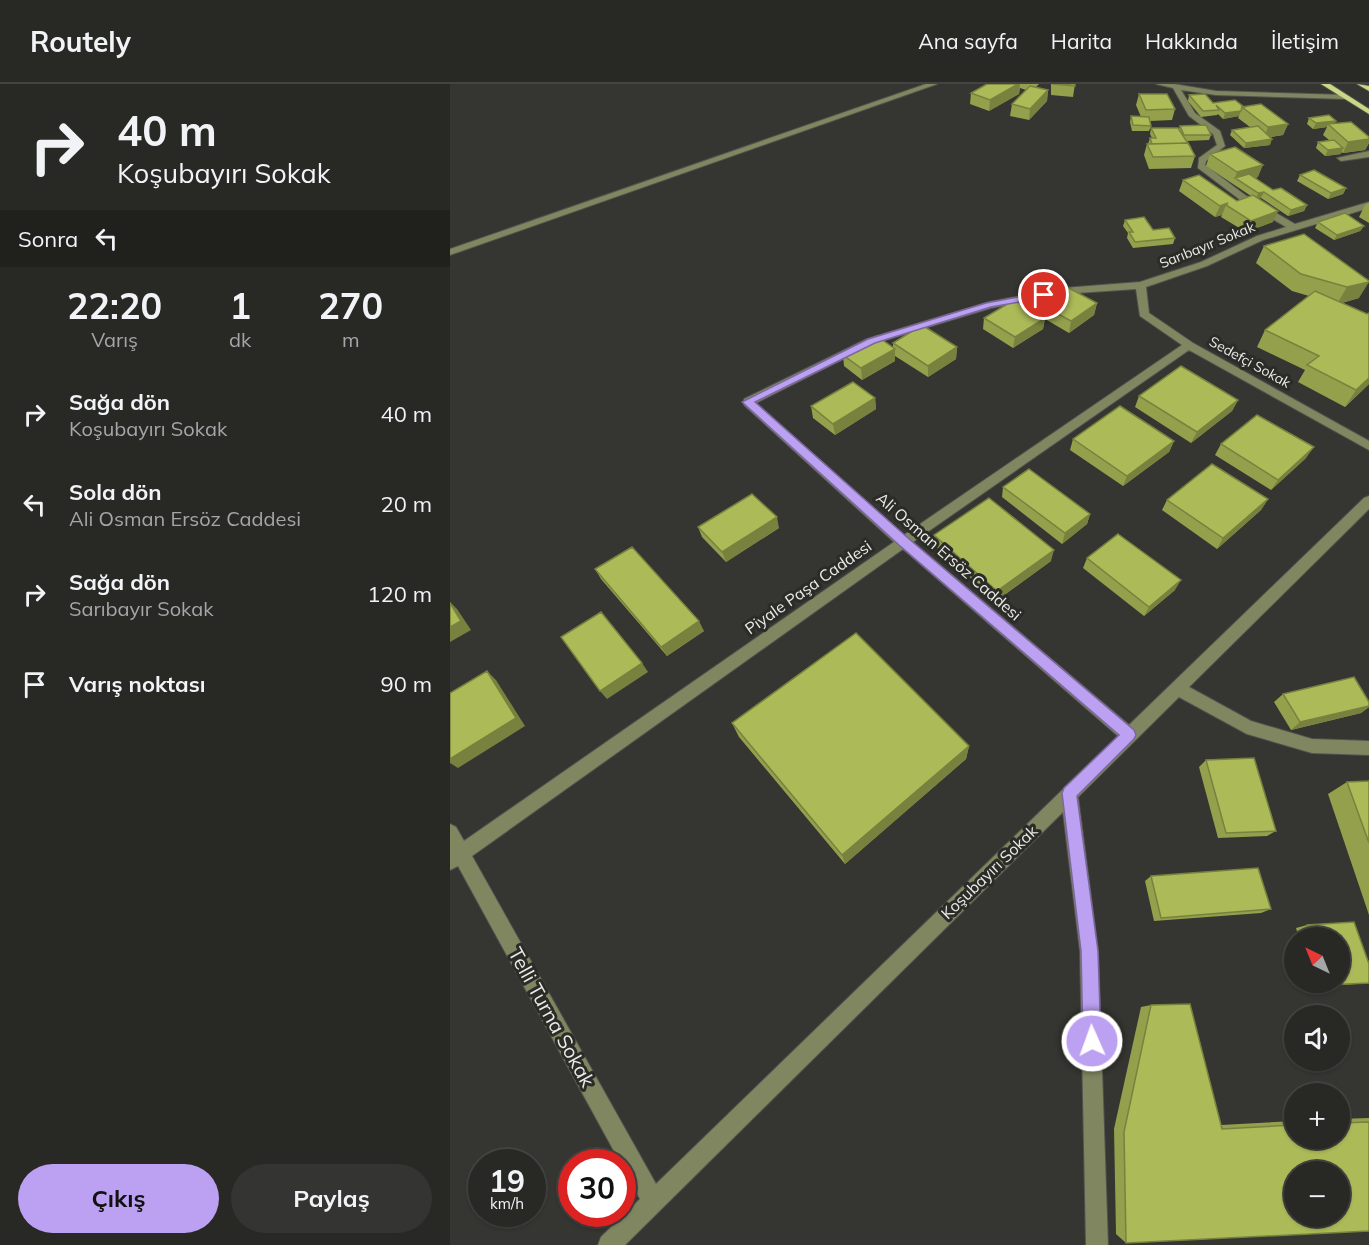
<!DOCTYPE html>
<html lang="tr">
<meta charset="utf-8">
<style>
body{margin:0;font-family:Mulish,sans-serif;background:#343432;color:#f1f3f6;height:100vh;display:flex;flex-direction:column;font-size:22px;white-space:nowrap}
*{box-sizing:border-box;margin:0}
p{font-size:20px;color:#a5a6a7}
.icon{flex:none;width:33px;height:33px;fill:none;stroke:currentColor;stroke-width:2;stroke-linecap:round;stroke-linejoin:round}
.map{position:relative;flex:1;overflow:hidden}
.panel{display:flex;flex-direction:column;background:#282825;width:450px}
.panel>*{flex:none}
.guide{background:#282825;color:#f1f3f6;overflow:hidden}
.needle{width:39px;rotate:317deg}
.fabs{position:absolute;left:834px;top:843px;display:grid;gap:12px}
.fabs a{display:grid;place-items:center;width:66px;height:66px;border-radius:50%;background:#282825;box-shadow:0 2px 4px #0004,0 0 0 2px #444442;font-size:30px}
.speed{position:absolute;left:18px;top:1065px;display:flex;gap:12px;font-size:30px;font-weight:700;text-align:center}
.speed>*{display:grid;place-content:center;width:78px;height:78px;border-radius:50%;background:#282825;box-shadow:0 2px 4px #0004,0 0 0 2px #444442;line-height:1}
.speed small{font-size:15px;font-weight:400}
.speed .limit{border:9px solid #d22;background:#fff;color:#111}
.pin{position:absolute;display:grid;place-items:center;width:51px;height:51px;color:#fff;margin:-26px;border:3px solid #fff;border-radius:50%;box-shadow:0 2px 6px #0007}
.me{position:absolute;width:66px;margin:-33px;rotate:358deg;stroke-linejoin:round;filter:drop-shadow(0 0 4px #0008)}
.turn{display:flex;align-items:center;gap:21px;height:126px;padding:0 18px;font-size:27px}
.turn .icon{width:78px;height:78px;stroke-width:2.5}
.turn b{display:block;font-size:42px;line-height:51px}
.then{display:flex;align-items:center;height:57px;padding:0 18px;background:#0003;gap:12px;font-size:22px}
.eta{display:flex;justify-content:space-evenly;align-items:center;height:102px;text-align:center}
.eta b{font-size:36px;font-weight:700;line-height:42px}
.button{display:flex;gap:12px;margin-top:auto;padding:12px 18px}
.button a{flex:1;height:69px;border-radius:36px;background:#bca0f2;color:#111;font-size:24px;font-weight:700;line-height:69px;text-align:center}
.button a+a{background:#343432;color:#f1f3f6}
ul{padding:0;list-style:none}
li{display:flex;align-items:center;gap:18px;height:90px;padding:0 18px}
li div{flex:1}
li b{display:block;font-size:22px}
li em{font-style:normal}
header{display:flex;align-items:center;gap:36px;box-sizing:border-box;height:84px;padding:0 30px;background:#282825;border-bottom:2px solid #444442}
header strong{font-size:28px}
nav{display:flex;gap:33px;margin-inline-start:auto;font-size:21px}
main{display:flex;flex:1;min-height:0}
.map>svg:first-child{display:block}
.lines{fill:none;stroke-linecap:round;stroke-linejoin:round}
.minor-casing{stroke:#52534e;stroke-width:2}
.major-casing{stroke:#52534e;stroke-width:2}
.minor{fill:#808760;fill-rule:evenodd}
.major{fill:#cad886;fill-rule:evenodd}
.wall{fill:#94a04c}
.shaded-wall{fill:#78823e}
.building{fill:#acba58;stroke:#78823e;stroke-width:1.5;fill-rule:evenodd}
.route{fill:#bca0f2;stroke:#7a689d;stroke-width:1.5}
.labels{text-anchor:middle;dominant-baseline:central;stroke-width:6;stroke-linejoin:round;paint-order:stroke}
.far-street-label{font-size:14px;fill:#ebebe8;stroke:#2b2c27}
.street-label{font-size:16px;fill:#ebebe8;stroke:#2b2c27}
.near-street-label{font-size:20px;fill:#ebebe8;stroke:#2b2c27}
</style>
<header>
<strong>Routely</strong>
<nav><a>Ana sayfa</a><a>Harita</a><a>Hakkında</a><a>İletişim</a></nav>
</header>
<main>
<section class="panel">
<div class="guide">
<div class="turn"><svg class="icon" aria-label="right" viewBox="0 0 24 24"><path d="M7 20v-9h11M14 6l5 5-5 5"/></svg><div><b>40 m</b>Koşubayırı Sokak</div></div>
<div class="then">Sonra<svg class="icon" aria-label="left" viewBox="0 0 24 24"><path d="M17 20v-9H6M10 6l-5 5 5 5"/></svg></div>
</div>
<div class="eta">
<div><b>22:20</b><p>Varış</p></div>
<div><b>1</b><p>dk</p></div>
<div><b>270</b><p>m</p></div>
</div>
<ul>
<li><svg class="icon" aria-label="right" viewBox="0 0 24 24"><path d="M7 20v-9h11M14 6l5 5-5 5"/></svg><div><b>Sağa dön</b><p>Koşubayırı Sokak</p></div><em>40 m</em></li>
<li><svg class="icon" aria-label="left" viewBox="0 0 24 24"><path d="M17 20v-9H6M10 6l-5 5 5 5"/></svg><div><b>Sola dön</b><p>Ali Osman Ersöz Caddesi</p></div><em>20 m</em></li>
<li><svg class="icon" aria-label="right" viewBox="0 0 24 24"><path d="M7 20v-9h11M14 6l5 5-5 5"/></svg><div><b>Sağa dön</b><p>Sarıbayır Sokak</p></div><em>120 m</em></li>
<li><svg class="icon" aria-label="arrive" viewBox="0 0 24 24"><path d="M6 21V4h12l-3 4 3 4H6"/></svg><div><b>Varış noktası</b></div><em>90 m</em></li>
</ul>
<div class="button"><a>Çıkış</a><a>Paylaş</a></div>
</section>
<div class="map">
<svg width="919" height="1161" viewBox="0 0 919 1161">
<rect width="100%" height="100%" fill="#353631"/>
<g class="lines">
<defs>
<path id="minor" d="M 476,0 L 487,0 L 0,171 L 0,165 Z
M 706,0 L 724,0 L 766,7 L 896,11 L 900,13 L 896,15 L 766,11 L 731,6 L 745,29 L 770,47 L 775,62 L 756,77 L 755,81 L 795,111 L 845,140 L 919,118 L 919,124 L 813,156 L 757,182 L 696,203 L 699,229 L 743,259 L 919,357 L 919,366 L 739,266 L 463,458 L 679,641 L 914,414 L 919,412 L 919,425 L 739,603 L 801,637 L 862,655 L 919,657 L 919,671 L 862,669 L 797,650 L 729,613 L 628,713 L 648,867 L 658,1161 L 636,1161 L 630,867 L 613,728 L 175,1161 L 148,1161 L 151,1153 L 190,1115 L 172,1083 L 172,1078 L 170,1078 L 8,782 L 0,786 L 0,740 L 6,743 L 14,757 L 444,458 L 294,321 L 294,315 L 417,255 L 539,218 L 613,204 L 690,198 L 751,178 L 807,152 L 836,143 L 789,115 L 748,84 L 749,74 L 767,61 L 763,50 L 739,32 L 723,4 ZM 686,205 L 690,232 L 732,261 L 454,451 L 306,319 L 425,259 L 541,224 L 613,210 ZM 453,465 L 668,652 L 206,1100 L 22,772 Z
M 919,67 L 919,73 L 891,77 L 887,74 Z"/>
<path id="major" d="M 871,0 L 880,0 L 919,25 L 919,30 Z
M 907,0 L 919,2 L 919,7 Z"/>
</defs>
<!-- minor casing -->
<use href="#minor" class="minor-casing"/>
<!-- major casing -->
<use href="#major" class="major-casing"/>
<!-- minor -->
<use href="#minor" class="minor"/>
<!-- major -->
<use href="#major" class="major"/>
</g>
<!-- wall -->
<path class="wall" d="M 537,0 L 589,0 L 586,3 L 598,6 L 597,17 L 579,36 L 560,32 L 562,20 L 576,6 L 570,4 L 569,10 L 539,27 L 520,20 L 521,9 Z
M 601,0 L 625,0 L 623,13 L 601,11 Z
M 689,10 L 725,25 L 722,36 L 700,37 L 701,42 L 699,47 L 682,47 L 680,38 L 681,32 L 691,33 L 686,21 Z
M 739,11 L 763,19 L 794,23 L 838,40 L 833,51 L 821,53 L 820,61 L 794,64 L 780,51 L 782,46 L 800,43 L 788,34 L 789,32 L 773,35 L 768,30 L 767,31 L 751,33 L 738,17 Z
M 859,34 L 885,40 L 919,53 L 919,59 L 915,66 L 893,69 L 891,68 L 891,70 L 875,72 L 866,64 L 868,58 L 879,56 L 873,51 L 877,43 L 863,45 L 857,40 Z
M 730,42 L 761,51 L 759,56 L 737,57 L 745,72 L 741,84 L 699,85 L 694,71 L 697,60 L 698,60 L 700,54 L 702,54 L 700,50 L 701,44 L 729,45 Z
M 760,70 L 808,93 L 805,94 L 823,106 L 857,121 L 854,127 L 838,132 L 811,114 L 809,114 L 823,138 L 796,148 L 771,133 L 772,131 L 765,133 L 729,107 L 733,96 L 787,117 L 801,112 L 756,82 Z
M 850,91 L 896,104 L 893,110 L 878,115 L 847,97 Z
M 919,119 L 919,139 L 909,133 L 915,121 Z
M 675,136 L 725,154 L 723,160 L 683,164 L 677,154 L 678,149 L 673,142 Z
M 868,138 L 914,142 L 910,147 L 884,156 L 865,144 Z
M 854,150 L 909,214 L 892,219 L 917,230 L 919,229 L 919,300 L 895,323 L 848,298 L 855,286 L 807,263 L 815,246 L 859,212 L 842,207 L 806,179 L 814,162 Z
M 588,219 L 647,219 L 644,231 L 619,249 L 595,235 L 593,245 L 563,264 L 533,245 L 534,234 L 587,229 Z
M 443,259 L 507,263 L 506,275 L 478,293 L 445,272 L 445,277 L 412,296 L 394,282 L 393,271 L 443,264 Z
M 689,312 L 788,316 L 782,327 L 741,359 L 685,323 Z
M 425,314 L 426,325 L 385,351 L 363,334 L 361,322 Z
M 623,355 L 724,357 L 719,368 L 673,402 L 620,366 Z
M 771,360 L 856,374 L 821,406 L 765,371 Z
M 553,403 L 640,430 L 637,440 L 612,460 L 552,413 Z
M 818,415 L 811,426 L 767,465 L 712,426 L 717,416 Z
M 248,443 L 329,444 L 276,478 L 252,453 Z
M 484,451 L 601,477 L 546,517 L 484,461 Z
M 637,474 L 725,506 L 694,532 L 633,484 Z
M 145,485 L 254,547 L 217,572 L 151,495 Z
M 833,610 L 919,618 L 919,623 L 911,629 L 841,646 L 824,618 Z
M 282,639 L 519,662 L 516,675 L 395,780 L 289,653 Z
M 756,676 L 826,747 L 817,752 L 768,754 L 749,683 Z
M 919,697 L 919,831 L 878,710 L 897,698 Z
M 701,792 L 821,825 L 811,829 L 704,837 L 695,797 Z
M 904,838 L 919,880 L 919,899 L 865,903 L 863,898 L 890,898 L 890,854 L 849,854 L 846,844 L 857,841 Z
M 701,921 L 771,1041 L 844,1037 L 844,1054 L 890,1054 L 890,1035 L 919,1034 L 919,1147 L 676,1159 L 666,1150 L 664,1045 L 691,923 Z"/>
<!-- shaded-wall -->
<path class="shaded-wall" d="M 568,0 L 570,0 L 569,10 L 539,27 L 540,16 Z
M 598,6 L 597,17 L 579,36 L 580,25 Z
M 791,27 L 789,32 L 773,35 L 775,29 Z
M 886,37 L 884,42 L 878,40 L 877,43 L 863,45 L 866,39 Z
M 838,40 L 833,51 L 814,54 L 818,43 Z
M 822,55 L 820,61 L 794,64 L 796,59 Z
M 919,55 L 919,59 L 915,66 L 893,69 L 898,58 Z
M 893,64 L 891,70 L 875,72 L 878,66 Z
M 813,81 L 808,93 L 791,98 L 785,94 L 787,88 Z
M 896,104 L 893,110 L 878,115 L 881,109 Z
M 814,108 L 811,114 L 806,115 L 808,109 Z
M 778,119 L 776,121 L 772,131 L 765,133 L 770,122 Z
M 857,121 L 854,127 L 838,132 L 841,126 Z
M 828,127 L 823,138 L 796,148 L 801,137 Z
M 914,142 L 910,147 L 884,156 L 887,151 Z
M 919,198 L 909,214 L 887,220 L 897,203 Z
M 647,219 L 644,231 L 619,249 L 621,237 Z
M 595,234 L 593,245 L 563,264 L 565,253 Z
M 507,263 L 506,275 L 478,293 L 478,282 Z
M 445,265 L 445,277 L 412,296 L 411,284 Z
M 919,294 L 919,300 L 895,323 L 906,306 Z
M 425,314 L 426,325 L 385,351 L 383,340 Z
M 788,316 L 782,327 L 741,359 L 747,348 Z
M 724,357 L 719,368 L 673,402 L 677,392 Z
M 864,363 L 856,374 L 821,406 L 828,396 Z
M 818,415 L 811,426 L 767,465 L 773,454 Z
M 640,430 L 637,440 L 612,460 L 615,449 Z
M 327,433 L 329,444 L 276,478 L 272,468 Z
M 604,466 L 601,477 L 546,517 L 547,507 Z
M 731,496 L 725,506 L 694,532 L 699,523 Z
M 0,518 L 7,525 L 21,546 L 0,558 Z
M 249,537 L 254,547 L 217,572 L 211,563 Z
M 192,579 L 198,588 L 157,615 L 150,607 Z
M 37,587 L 46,596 L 75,642 L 8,684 L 0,679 L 0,675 Z
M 919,622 L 919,623 L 911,629 L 841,646 L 850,638 Z
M 519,662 L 516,675 L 395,780 L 392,771 Z"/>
<!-- building -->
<path class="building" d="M 537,0 L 568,0 L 540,16 L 521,9 Z
M 602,0 L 625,0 L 625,2 Z
M 580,2 L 598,6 L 580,25 L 562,20 Z
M 689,10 L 717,10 L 725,25 L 696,26 Z
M 755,10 L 763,19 L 785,16 L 794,23 L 792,23 L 791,27 L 775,29 L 766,21 L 769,26 L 753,27 L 739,11 Z
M 811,20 L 838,40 L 818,43 L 792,23 Z
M 879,31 L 886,37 L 866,39 L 859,34 Z
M 681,32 L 699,33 L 701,42 L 683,41 Z
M 901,38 L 919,53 L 919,55 L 898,58 L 878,40 Z
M 756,41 L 761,51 L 734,51 L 730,42 Z
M 808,42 L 822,55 L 796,59 L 782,46 Z
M 701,44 L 728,44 L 741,64 L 738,59 L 702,60 L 700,54 L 706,54 Z
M 884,56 L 893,64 L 878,66 L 868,58 Z
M 738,59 L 745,72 L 703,73 L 697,60 Z
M 785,63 L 813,81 L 787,88 L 760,70 Z
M 864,86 L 896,104 L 881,109 L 850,91 Z
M 799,90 L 823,106 L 831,104 L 857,121 L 841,126 L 814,108 L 808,109 L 785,94 Z
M 749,91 L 787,117 L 803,111 L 828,127 L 801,137 L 776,121 L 778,119 L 770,122 L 733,96 Z
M 895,129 L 914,142 L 887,151 L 868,138 Z
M 694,133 L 703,146 L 719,144 L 725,154 L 685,158 L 679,148 L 683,148 L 675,136 Z
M 854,150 L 919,197 L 919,198 L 897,203 L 851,190 L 814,162 Z
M 615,202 L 647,219 L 621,237 L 588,219 Z
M 865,207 L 917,230 L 919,229 L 919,294 L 906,306 L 857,281 L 869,272 L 815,246 Z
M 564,216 L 595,234 L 565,253 L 534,234 Z
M 472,241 L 507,263 L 478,282 L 443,259 Z
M 427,252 L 445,265 L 411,284 L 393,271 Z
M 731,282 L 788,316 L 747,348 L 689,312 Z
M 403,298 L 425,314 L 383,340 L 361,322 Z
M 670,322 L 724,357 L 677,392 L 623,355 Z
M 807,331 L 864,363 L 828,396 L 771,360 Z
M 762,380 L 818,415 L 773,454 L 717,416 Z
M 579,385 L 640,430 L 615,449 L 553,403 Z
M 302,410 L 327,433 L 272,468 L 248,443 Z
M 539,414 L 604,466 L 547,507 L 484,451 Z
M 668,450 L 731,496 L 699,523 L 637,474 Z
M 182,463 L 249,537 L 211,563 L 145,485 Z
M 0,519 L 11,537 L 0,543 Z
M 151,528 L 192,579 L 150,607 L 111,553 Z
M 406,549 L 519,662 L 392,771 L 282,639 Z
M 37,587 L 66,634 L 0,675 L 0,609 Z
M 904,593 L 919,618 L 919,622 L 850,638 L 833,610 Z
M 804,674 L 826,747 L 776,749 L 756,676 Z
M 919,697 L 919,759 L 897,698 Z
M 808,784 L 821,825 L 711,834 L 701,792 Z
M 904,838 L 919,880 L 919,899 L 877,901 L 876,898 L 890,898 L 890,854 L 861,854 L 857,841 Z
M 740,920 L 772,1045 L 844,1041 L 844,1054 L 890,1054 L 890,1039 L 919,1038 L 919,1147 L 676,1159 L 674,1048 L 701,921 ZM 844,1088 L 890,1088 L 890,1132 L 844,1132 Z"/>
<!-- route -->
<path class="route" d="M 594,208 L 598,209 L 598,213 L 541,223 L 425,259 L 305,318 L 458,454 L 684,646 L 686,651 L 684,655 L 627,712 L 648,867 L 651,957 L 648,964 L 642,966 L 635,964 L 633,957 L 631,867 L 612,709 L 614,704 L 669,651 L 449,461 L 292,318 L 418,255 L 536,219 Z"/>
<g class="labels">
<!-- far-street labels -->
<g class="far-street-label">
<text transform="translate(757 161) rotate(-22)">Sarıbayır Sokak</text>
<text transform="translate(800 278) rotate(29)">Sedefçi Sokak</text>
</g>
<!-- street labels -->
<g class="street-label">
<text transform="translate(499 472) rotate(41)">Ali Osman Ersöz Caddesi</text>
<text transform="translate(358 503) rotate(-35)">Piyale Paşa Caddesi</text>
<text transform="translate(539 788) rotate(-44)">Koşubayırı Sokak</text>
</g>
<!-- near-street labels -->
<g class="near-street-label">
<text transform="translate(102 933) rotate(61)">Telli Turna Sokak</text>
</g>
</g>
</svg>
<div class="fabs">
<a><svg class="needle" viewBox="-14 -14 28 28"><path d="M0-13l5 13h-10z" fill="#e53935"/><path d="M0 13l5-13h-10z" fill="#a5a6a7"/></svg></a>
<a><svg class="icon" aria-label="sound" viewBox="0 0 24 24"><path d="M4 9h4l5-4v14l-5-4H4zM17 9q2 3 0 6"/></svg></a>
<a>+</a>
<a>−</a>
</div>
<div class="speed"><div>19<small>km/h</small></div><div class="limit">30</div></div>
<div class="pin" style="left:594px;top:211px;background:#d93025"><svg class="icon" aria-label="arrive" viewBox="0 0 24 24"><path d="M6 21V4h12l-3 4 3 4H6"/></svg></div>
<svg class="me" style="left:642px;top:957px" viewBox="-20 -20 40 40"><circle r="17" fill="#bca0f2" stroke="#fff" stroke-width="3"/><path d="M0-11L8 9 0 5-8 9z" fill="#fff"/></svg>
</div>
</main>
